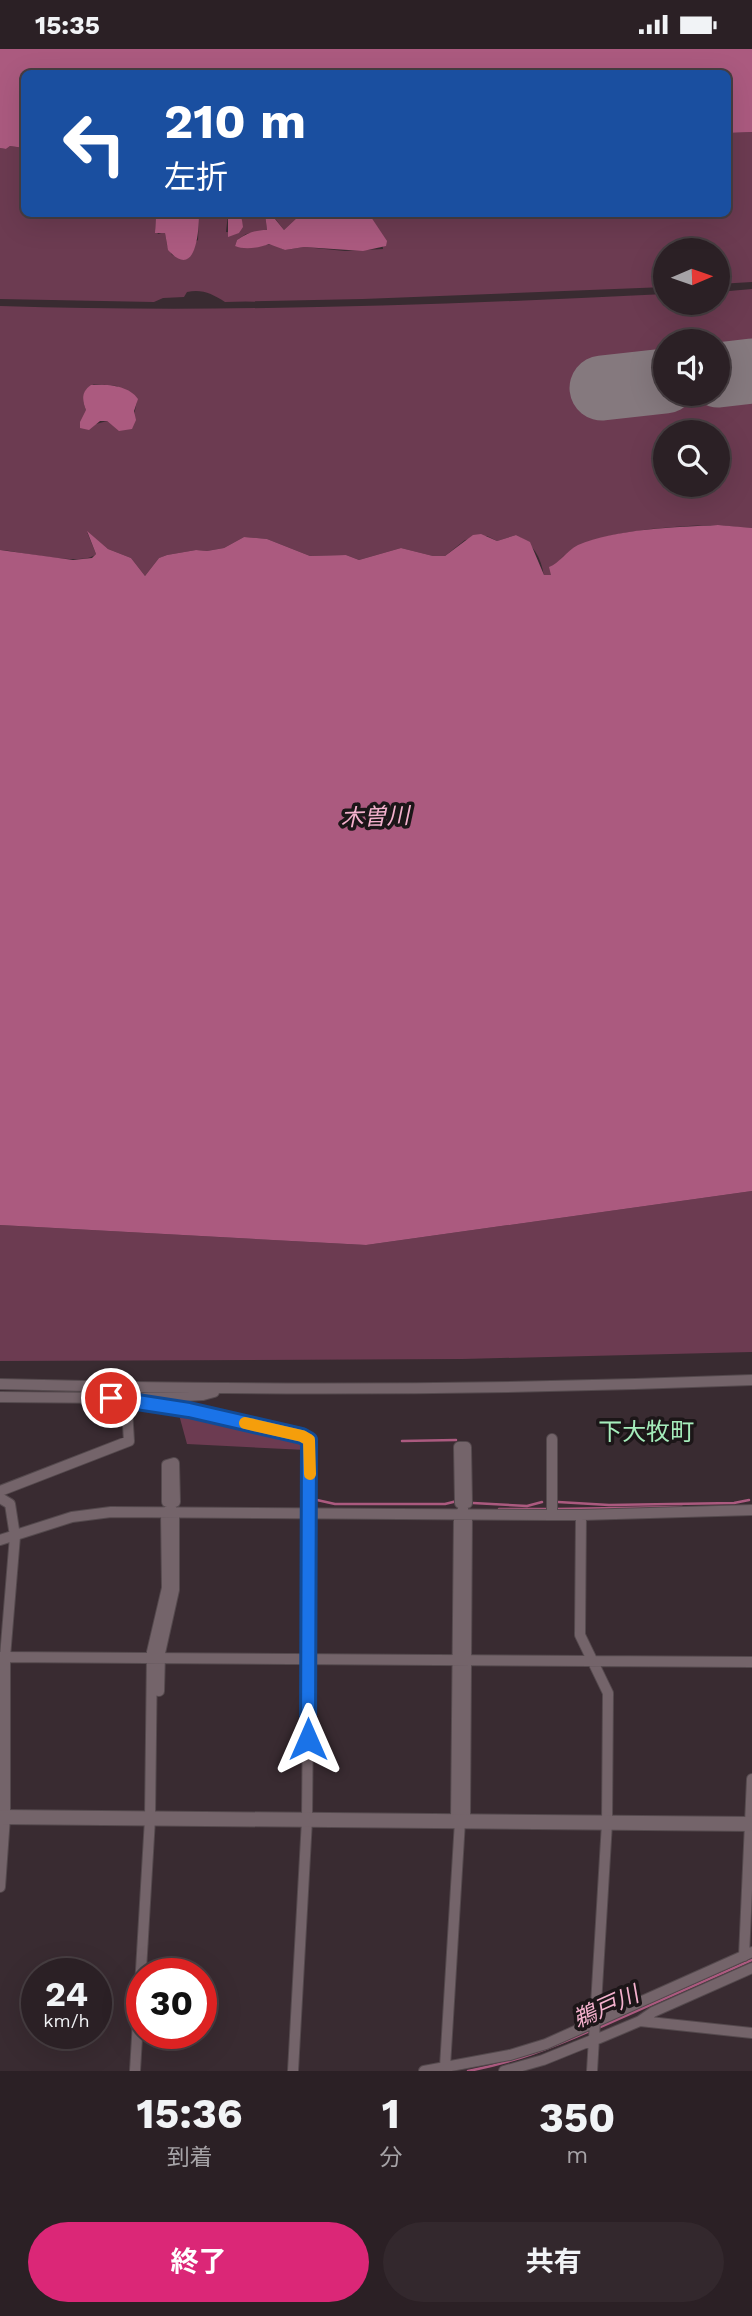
<!DOCTYPE html>
<html lang="ja">
<meta charset="utf-8">
<style>
body{margin:0;font-family:"Work Sans","Noto Sans JP",sans-serif;background:#33282d;color:#f1f3f6;height:100vh;display:flex;flex-direction:column;font-size:26px;white-space:nowrap}
*{box-sizing:border-box;margin:0}
p{font-size:23px;color:#a6a3a7}
.icon{flex:none;width:38px;height:38px;fill:none;stroke:currentColor;stroke-width:2;stroke-linecap:round;stroke-linejoin:round}
.map{position:relative;height:2022px;overflow:hidden}
.sheet{display:flex;flex-direction:column;background:#2b2025;flex:1}
.sheet>*{flex:none}
.top-card{position:absolute;left:21px;top:21px;width:710px;height:147px;border-radius:10px;box-shadow:0 7px 28px #0002,0 0 0 2px #473e42;background:#1a4fa0;color:#fff;overflow:hidden}
.needle{width:46px;rotate:88deg}
.controls{position:absolute;left:653px;top:189px;display:grid;gap:14px}
.controls a{display:grid;place-items:center;width:77px;height:77px;border-radius:50%;background:#2b2025;box-shadow:0 7px 28px #0002,0 0 0 2px #473e42;font-size:35px}
.speed{position:absolute;left:21px;top:1909px;display:flex;gap:14px;font-size:35px;font-weight:700;text-align:center}
.speed>*{display:grid;place-content:center;width:91px;height:91px;border-radius:50%;background:#2b2025;box-shadow:0 7px 28px #0002,0 0 0 2px #473e42;line-height:1}
.speed small{font-size:18px;font-weight:400}
.speed .limit{border:10px solid #d22;background:#fff;color:#111}
.pin{position:absolute;display:grid;place-items:center;width:60px;height:60px;color:#fff;margin:-30px;border:4px solid #fff;border-radius:50%;box-shadow:0 2px 7px #0007}
.me{position:absolute;width:77px;margin:-38px;rotate:0deg;stroke-linejoin:round;filter:drop-shadow(0 0 5px #0008)}
.turn{display:flex;align-items:center;gap:24px;height:147px;padding:0 28px;font-size:32px}
.turn .icon{width:91px;height:91px;stroke-width:2.5}
.turn b{display:block;font-size:49px;line-height:60px}
.eta{display:flex;justify-content:space-evenly;align-items:center;height:119px;text-align:center}
.eta b{font-size:42px;font-weight:700;line-height:49px}
.cta{display:flex;gap:14px;margin-top:auto;padding:14px 28px}
.cta a{flex:1;height:80px;border-radius:42px;background:#db2777;color:#fff;font-size:28px;font-weight:700;line-height:80px;text-align:center}
.cta a+a{background:#33282d;color:#f1f3f6}
.status{display:flex;justify-content:space-between;align-items:center;height:49px;padding:0 35px;background:#2b2025;direction:ltr}
.status svg{height:19px;fill:currentColor}
.map>svg:first-child{display:block}
.green{fill:#6c3b51;fill-rule:evenodd}
.water{fill:#ab5a7f}
.lines{fill:none;stroke-linecap:round;stroke-linejoin:round}
.stream{stroke:#ab5a7f;stroke-width:2.5}
.runway{stroke:#85797e;stroke-width:65}
.minor-casing{stroke:#54494d;stroke-width:12}
.tertiary-casing{stroke:#54494d;stroke-width:16}
.minor{stroke:#74646a;stroke-width:10}
.tertiary{stroke:#74646a;stroke-width:14}
.route-casing{stroke:#114b97;stroke-width:18}
.route{stroke:#1a73e8;stroke-width:12}
.slow{stroke:#f59e0b;stroke-width:12}
.labels{text-anchor:middle;dominant-baseline:central;stroke-width:7;stroke-linejoin:round;paint-order:stroke}
.water-label{font-size:23px;font-style:italic;fill:#f4b1cd;stroke:#1c1618}
.quarter-label{font-size:24px;fill:#a5edbb;stroke:#1c1618}
</style>
<div class="status"><b>15:35</b><svg viewBox="0 0 49 12"><path d="M0 12V9h3v3zM5 12V6h3v6zM10 12V3h3v9zM15 12V0h3v12zM26 1h20v11H26zM47 4h2v5h-2z"/></svg></div>
<div class="map">
<svg width="752" height="2022" viewBox="0 0 752 2022">
<rect width="100%" height="100%" fill="#392b31"/>
<!-- green -->
<path class="green" d="M 752,83 L 752,233 L 718,235 L 718,201 L 665,201 L 665,238 L 363,250 L 225,253 C 212,245 203,240 187,243 L 184,248 L 163,249 L 154,253 L 0,250 L 0,99 L 6,100 L 10,97 L 24,99 L 24,164 L 156,165 L 155,180 L 158,185 L 165,183 L 167,196 L 172,206 L 176,207 L 198,191 L 199,165 L 228,165 L 226,183 L 239,184 L 242,171 L 241,165 L 265,165 L 267,181 L 246,185 L 237,191 L 235,197 L 253,198 L 272,195 L 285,201 L 304,198 L 345,202 L 383,200 C 382,182 375,179 369,165 L 728,164 L 728,84 Z
M 271,164 L 301,165 L 284,181 Z
M 752,240 L 752,479 C 739,479 727,476 714,476 C 679,477 573,481 557,516 L 554,516 L 551,527 L 544,527 C 541,508 533,494 516,486 L 497,492 L 487,487 L 465,491 L 445,507 L 433,507 L 401,499 L 359,511 L 346,506 L 310,507 L 267,490 L 244,488 L 224,499 L 207,502 L 196,501 L 167,506 L 159,509 L 145,527 L 131,509 L 108,500 L 87,483 L 96,505 C 84,518 19,502 0,501 L 0,257 C 222,264 444,256 665,245 L 665,254 L 718,254 L 718,243 ZM 665,292 L 718,292 L 718,345 L 665,345 ZM 94,335 L 117,337 L 137,352 L 134,366 L 116,379 L 107,372 L 96,375 C 85,363 75,345 94,335 ZM 665,383 L 718,383 L 718,436 L 665,436 Z
M 752,1142 L 752,1303 L 463,1310 L 0,1312 L 0,1176 L 366,1196 Z
M 178,1362 L 304,1392 L 306,1401 L 187,1395 Z"/>
<!-- water -->
<path class="water" d="M 0,0 L 752,0 L 752,83 L 728,84 L 728,24 L 24,24 L 24,99 L 10,97 L 6,100 L 0,99 Z
M 156,165 L 199,165 C 199,182 196,232 168,201 L 165,184 L 155,184 Z
M 228,165 L 241,165 L 243,178 L 239,184 L 228,188 Z
M 265,165 L 271,165 L 284,181 L 301,165 L 369,165 L 387,192 L 386,197 L 363,202 L 304,198 L 285,201 L 269,195 C 259,199 244,201 235,197 L 237,191 C 248,184 255,181 267,181 Z
M 91,336 C 106,335 129,336 138,350 L 134,362 L 136,371 L 132,380 L 119,382 L 107,372 L 100,372 L 89,381 L 80,379 L 80,373 L 86,361 C 82,351 81,343 91,336 Z
M 718,476 L 752,479 L 752,1142 L 366,1196 L 0,1176 L 0,501 L 73,511 L 92,509 L 96,505 L 87,482 L 108,500 L 131,509 L 145,527 L 159,509 L 167,506 L 196,501 L 207,502 L 224,499 L 244,488 L 267,490 L 310,507 L 346,506 L 359,511 L 401,499 L 433,507 L 445,507 L 473,486 L 481,485 L 497,492 L 516,486 L 530,493 L 544,526 L 551,526 L 549,518 C 560,514 566,502 578,496 C 614,480 678,478 718,476 Z"/>
<g class="lines">
<!-- stream -->
<path class="stream" d="M 402,1392 L 456,1391
M 317,1451 L 335,1455 L 445,1455 L 457,1452
M 558,1453 L 609,1456 L 734,1454 L 749,1451
M 473,1454 L 527,1457 L 542,1453
M 499,1460 L 548,1460
M 556,1460 L 682,1458
M 598,1979 L 752,1911
M 468,2022 C 512,2014 551,1999 592,1981"/>
<!-- runway -->
<path class="runway" d="M 718,326 L 752,322
M 602,339 L 665,332"/>
<defs>
<path id="minor" d="M 0,1335 C 251,1342 502,1341 752,1331
M 0,1348 L 120,1349 L 189,1361 L 302,1387 L 309,1391 L 310,1442 L 307,1771 L 293,2022
M 144,1349 L 203,1346 L 214,1343
M 552,1390 L 552,1466 L 581,1466 L 580,1586 L 608,1644 L 607,1774 L 592,2022
M 0,1442 L 129,1392 L 127,1361 L 115,1351
M 0,1449 L 10,1455 L 15,1487 L 5,1608 L 5,1768 L 0,1838
M 171,1463 L 171,1453 L 175,1453 L 174,1414 L 167,1416 L 167,1453 L 171,1453
M 463,1465 L 463,1455 L 467,1454 L 466,1398 L 459,1398 L 460,1454 L 463,1455
M 581,1466 L 752,1461
M 0,1491 L 72,1468 L 111,1463 L 552,1466
M 0,1608 L 752,1613
M 159,1642 L 160,1604 L 174,1541 L 174,1464
M 456,1772 L 459,1465
M 465,1772 L 467,1465
M 744,1907 L 752,1730
M 640,1972 L 653,1963 L 752,1919
M 595,1991 L 640,1972 L 752,1984
M 445,2018 L 460,1772
M 135,2022 L 150,1770 L 152,1603 L 167,1539 L 166,1463
M 424,2022 L 510,2006 L 546,1995 L 752,1903
M 504,2022 L 543,2011 L 595,1990"/>
<path id="tertiary" d="M 0,1768 L 752,1775"/>
</defs>
<!-- minor casing -->
<use href="#minor" class="minor-casing"/>
<!-- tertiary casing -->
<use href="#tertiary" class="tertiary-casing"/>
<!-- minor -->
<use href="#minor" class="minor"/>
<!-- tertiary -->
<use href="#tertiary" class="tertiary"/>
</g>
<g class="lines">
<defs>
<path id="route" d="M 111,1349 L 189,1361 L 302,1387 L 309,1391 L 308,1690"/>
</defs>
<!-- route casing -->
<use href="#route" class="route-casing"/>
<!-- route -->
<use href="#route" class="route"/>
<!-- slow -->
<path class="slow" d="M 245,1374 L 302,1387 L 309,1391 L 310,1425"/>
</g>
<g class="labels">
<!-- water labels -->
<g class="water-label">
<text transform="translate(375 768) rotate(-2)">木曽川</text>
<text transform="translate(606 1958) rotate(-24)">鵜戸川</text>
</g>
<!-- quarter labels -->
<g class="quarter-label">
<text x="646" y="1383">下大牧町</text>
</g>
</g>
</svg>
<div class="controls">
<a><svg class="needle" viewBox="-14 -14 28 28"><path d="M0-13l5 13h-10z" fill="#e53935"/><path d="M0 13l5-13h-10z" fill="#a6a3a7"/></svg></a>
<a><svg class="icon" aria-label="sound" viewBox="0 0 24 24"><path d="M4 9h4l5-4v14l-5-4H4zM17 9q2 3 0 6"/></svg></a>
<a><svg class="icon" aria-label="search" viewBox="0 0 24 24"><circle cx="10" cy="10" r="6"/><path d="M15 15l6 6"/></svg></a>
</div>
<div class="speed"><div>24<small>km/h</small></div><div class="limit">30</div></div>
<div class="pin" style="left:111px;top:1349px;background:#d93025"><svg class="icon" aria-label="arrive" viewBox="0 0 24 24"><path d="M6 21V4h12l-3 4 3 4H6"/></svg></div>
<svg class="me" style="left:308px;top:1690px" viewBox="-20 -20 40 40"><path d="M0-17L14 15 0 8-14 15z" fill="#1a73e8" stroke="#fff" stroke-width="4"/></svg>
<div class="top-card">
<div class="turn"><svg class="icon" aria-label="left" viewBox="0 0 24 24"><path d="M17 20v-9H6M10 6l-5 5 5 5"/></svg><div><b>210 m</b>左折</div></div>
</div>
</div>
<section class="sheet">
<div class="eta">
<div><b>15:36</b><p>到着</p></div>
<div><b>1</b><p>分</p></div>
<div><b>350</b><p>m</p></div>
</div>
<div class="cta"><a>終了</a><a>共有</a></div>
</section>
